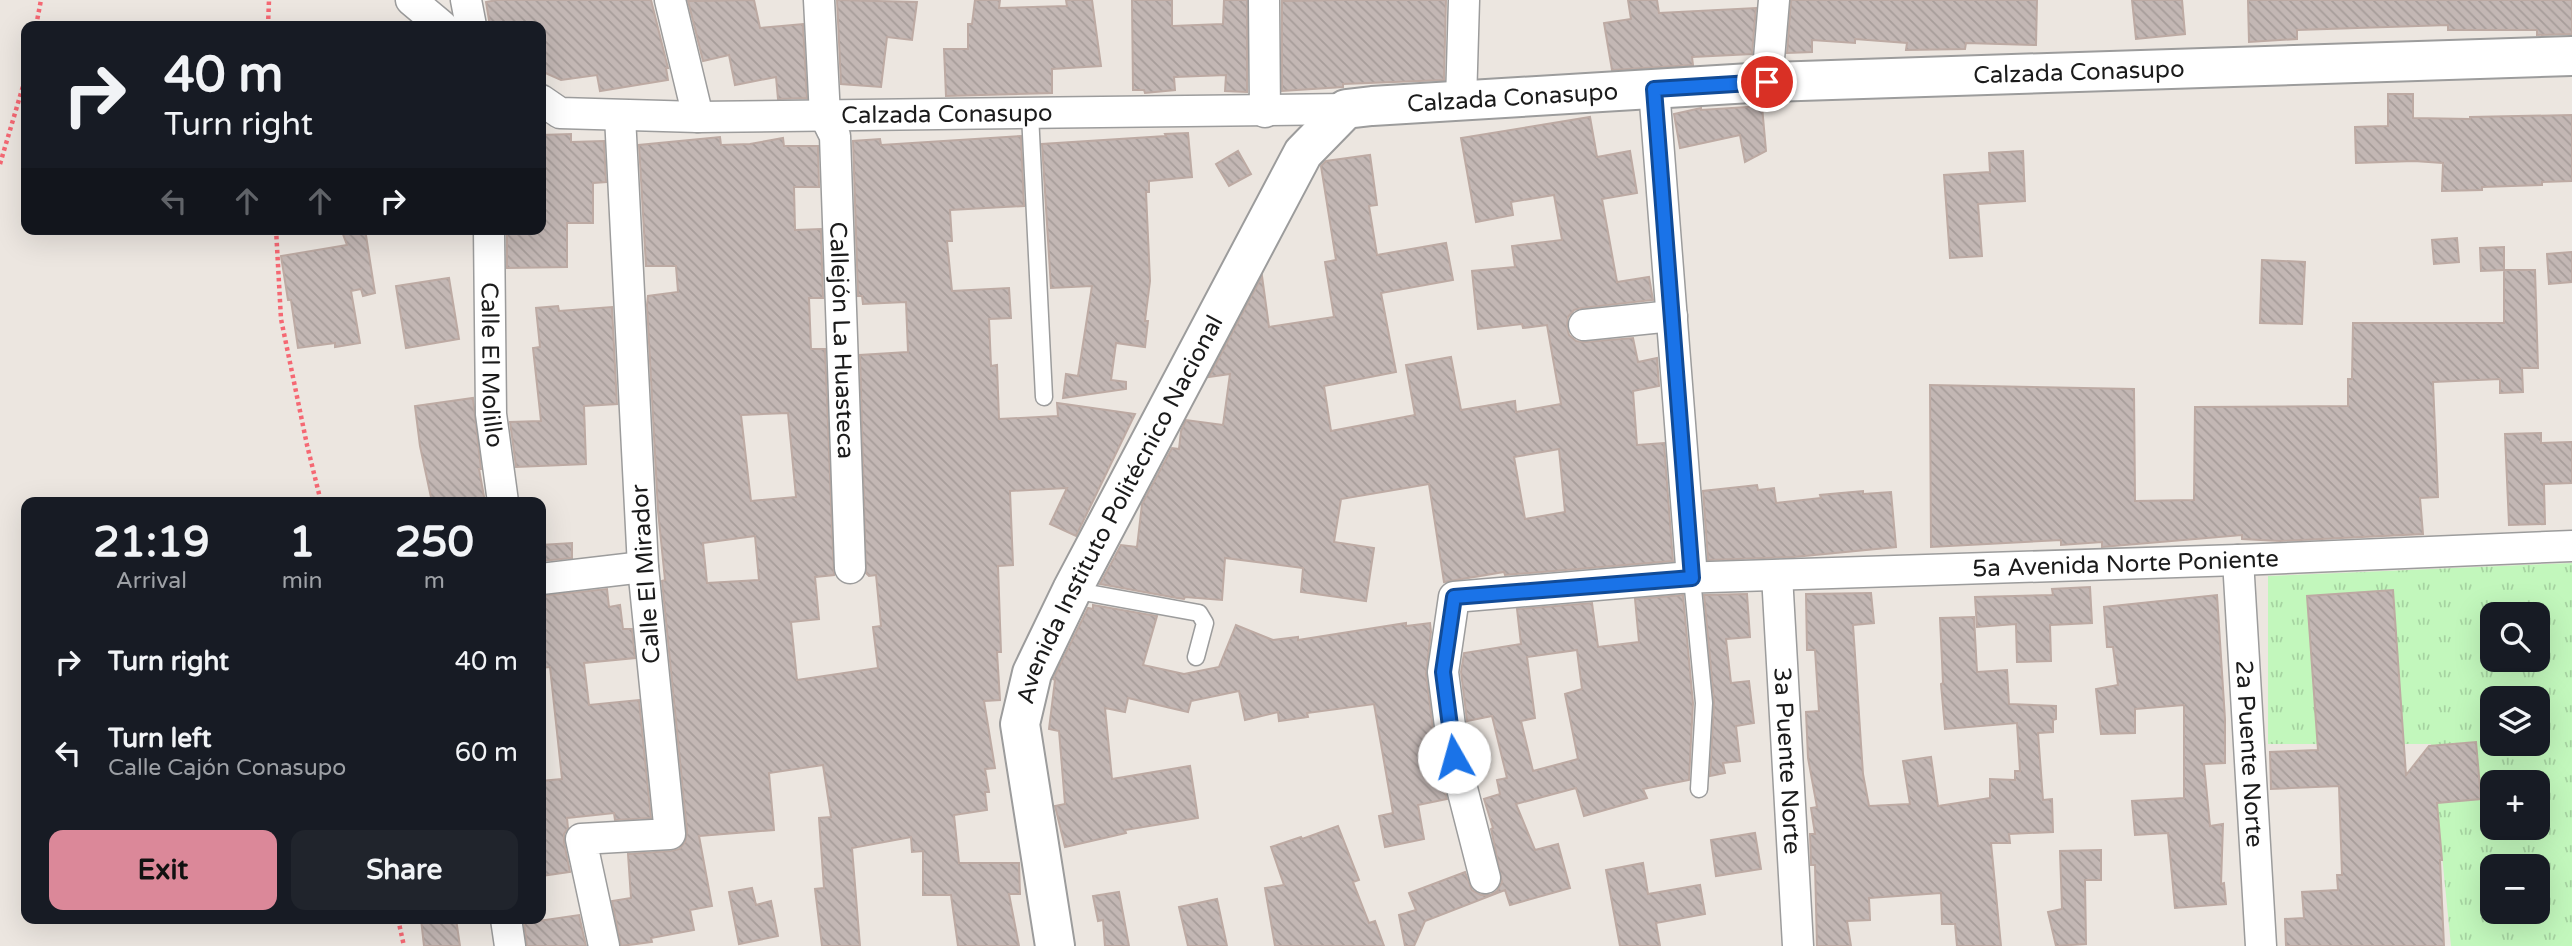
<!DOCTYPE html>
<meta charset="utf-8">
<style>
body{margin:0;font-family:"Varela Round",sans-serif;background:#20242c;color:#f1f3f6;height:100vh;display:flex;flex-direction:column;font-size:26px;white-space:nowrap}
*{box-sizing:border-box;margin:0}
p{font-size:23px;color:#9ea1a6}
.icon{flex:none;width:38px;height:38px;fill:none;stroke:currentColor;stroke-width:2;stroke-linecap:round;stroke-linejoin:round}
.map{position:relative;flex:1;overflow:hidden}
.details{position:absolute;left:21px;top:497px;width:525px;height:427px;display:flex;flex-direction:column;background:#171b24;border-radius:14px;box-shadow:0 7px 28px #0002}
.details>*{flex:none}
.top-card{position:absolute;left:21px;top:21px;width:525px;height:214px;border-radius:14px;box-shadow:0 7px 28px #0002;background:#171b24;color:#f1f3f6;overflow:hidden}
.fabs{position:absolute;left:2480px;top:602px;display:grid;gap:14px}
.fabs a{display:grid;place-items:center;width:70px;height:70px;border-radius:14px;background:#171b24;box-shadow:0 7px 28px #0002;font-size:35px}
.pin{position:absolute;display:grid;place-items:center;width:60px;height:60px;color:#fff;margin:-30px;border:4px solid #fff;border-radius:50%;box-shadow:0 2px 7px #0007}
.me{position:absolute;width:77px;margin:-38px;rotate:353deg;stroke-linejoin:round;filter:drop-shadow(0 0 5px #0008)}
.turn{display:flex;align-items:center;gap:24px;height:147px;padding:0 28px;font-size:32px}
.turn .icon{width:91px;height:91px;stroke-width:2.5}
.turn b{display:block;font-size:49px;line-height:60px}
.lanes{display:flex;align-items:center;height:66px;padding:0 28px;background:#0003;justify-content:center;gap:35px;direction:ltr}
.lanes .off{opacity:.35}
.eta{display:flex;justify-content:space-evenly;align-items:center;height:119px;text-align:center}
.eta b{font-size:42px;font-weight:800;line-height:49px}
.cta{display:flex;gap:14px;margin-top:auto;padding:14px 28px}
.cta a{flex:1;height:80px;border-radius:14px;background:#db8899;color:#111;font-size:28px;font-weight:800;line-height:80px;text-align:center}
.cta a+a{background:#20242c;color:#f1f3f6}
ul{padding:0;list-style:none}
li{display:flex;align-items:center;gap:21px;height:91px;padding:0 28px}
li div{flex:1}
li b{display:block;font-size:26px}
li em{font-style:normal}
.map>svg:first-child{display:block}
.park{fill:url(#park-tufts);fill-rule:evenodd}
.building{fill:url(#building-back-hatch);stroke:#bdaaa3;stroke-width:2;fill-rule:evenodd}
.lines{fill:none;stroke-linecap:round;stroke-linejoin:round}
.service-casing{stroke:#9c9c9c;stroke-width:19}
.minor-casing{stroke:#9c9c9c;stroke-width:33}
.tertiary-casing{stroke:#9c9c9c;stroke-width:42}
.path{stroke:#f56873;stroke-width:4.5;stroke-dasharray:3.5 3.5;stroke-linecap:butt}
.service{stroke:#fff;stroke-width:16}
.minor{stroke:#fff;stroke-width:30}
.tertiary{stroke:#fff;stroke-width:38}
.route-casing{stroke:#114b97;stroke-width:18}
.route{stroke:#1a73e8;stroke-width:12}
.labels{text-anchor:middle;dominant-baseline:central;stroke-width:5;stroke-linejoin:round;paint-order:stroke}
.street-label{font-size:24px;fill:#1b1b1b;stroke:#fff}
</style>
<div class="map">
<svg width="2572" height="946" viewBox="0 0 2572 946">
<defs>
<pattern id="park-tufts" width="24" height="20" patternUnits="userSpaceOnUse" patternTransform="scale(1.75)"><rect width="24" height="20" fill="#c2f7bc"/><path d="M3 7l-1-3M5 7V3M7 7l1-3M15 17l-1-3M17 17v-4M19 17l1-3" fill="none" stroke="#a6d3a1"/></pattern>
<pattern id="building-back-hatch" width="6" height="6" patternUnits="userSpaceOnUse" patternTransform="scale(1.75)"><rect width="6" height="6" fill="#c3b7b4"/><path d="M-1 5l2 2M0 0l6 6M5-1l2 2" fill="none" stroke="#a79d9a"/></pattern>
</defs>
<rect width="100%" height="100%" fill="#ece6e0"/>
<!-- park -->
<path class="park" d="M 2572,563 L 2572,946 L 2451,946 L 2431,744 L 2268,744 L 2268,576 ZM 2492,614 L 2538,614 L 2538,660 L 2492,660 ZM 2492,698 L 2538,698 L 2538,744 L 2492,744 ZM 2492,782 L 2538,782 L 2538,828 L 2492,828 ZM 2492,866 L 2538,866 L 2538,912 L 2492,912 Z"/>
<!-- building -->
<path class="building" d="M 497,0 L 651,0 L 668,68 L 666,68 L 668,80 L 600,91 L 597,75 L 561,80 L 541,71 L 541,26 L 490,26 L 486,2 Z
M 754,0 L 760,28 L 803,24 L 807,98 L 778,99 L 776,77 L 735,85 L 729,55 L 703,61 L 688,1 Z
M 837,0 L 917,2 L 912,40 L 887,37 L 881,87 L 841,84 Z
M 975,0 L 1000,0 L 999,8 L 1067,6 L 1066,0 L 1092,0 L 1101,66 L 1052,69 L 1052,93 L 946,96 L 944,49 L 968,49 L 968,24 L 972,24 Z
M 1132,0 L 1172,0 L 1172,26 L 1223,24 L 1224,0 L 1247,0 L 1247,92 L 1225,91 L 1226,75 L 1174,77 L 1175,90 L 1145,93 L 1144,90 L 1133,90 Z
M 1339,0 L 1446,0 L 1444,80 L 1343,84 L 1343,87 L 1282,91 L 1282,1 Z
M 1628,0 L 1657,0 L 1659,13 L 1756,8 L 1752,54 L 1692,57 L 1693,65 L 1612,70 L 1604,23 L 1631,19 Z
M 1791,0 L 2037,0 L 2036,45 L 1966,43 L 1965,49 L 1906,50 L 1907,43 L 1855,39 L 1855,43 L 1812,40 L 1812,52 L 1787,53 Z
M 2132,0 L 2182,0 L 2185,34 L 2136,39 Z
M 2248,0 L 2572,0 L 2572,34 L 2537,35 L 2537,30 L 2448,30 L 2448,25 L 2297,30 L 2297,39 L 2249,42 Z
M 2388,94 L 2413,94 L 2413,118 L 2470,119 L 2470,117 L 2572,115 L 2572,181 L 2542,182 L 2542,185 L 2482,187 L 2482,190 L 2442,191 L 2443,163 L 2414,161 L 2356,163 L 2355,127 L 2388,126 Z
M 1762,106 L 1766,151 L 1745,162 L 1740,135 L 1680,148 L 1674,114 L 1701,108 L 1701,110 Z
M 1590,117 L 1597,157 L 1630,151 L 1637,193 L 1602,199 L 1617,282 L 1649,277 L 1653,300 L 1582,308 L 1574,310 L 1568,317 L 1567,327 L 1569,335 L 1576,341 L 1585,342 L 1633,338 L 1638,362 L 1657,358 L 1659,386 L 1633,391 L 1637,445 L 1664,443 L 1673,561 L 1505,575 L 1504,572 L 1444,582 L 1429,484 L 1341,499 L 1334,542 L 1374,548 L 1366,601 L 1301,592 L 1303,568 L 1225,558 L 1222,600 L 1185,597 L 1184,599 L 1177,598 L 1100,584 L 1121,545 L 1137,547 L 1142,504 L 1172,448 L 1179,449 L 1181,431 L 1186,420 L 1223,425 L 1230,374 L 1209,377 L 1262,276 L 1269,327 L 1334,317 L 1325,262 L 1336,260 L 1321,166 L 1326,161 L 1370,155 L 1377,205 L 1369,206 L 1377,255 L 1446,243 L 1453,280 L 1381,293 L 1396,372 L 1324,386 L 1331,431 L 1415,415 L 1406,365 L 1451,357 L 1461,410 L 1515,401 L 1516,412 L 1561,404 L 1547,325 L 1523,328 L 1522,324 L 1478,329 L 1472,271 L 1515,267 L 1512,246 L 1562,240 L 1554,195 L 1511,202 L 1513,215 L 1476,222 L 1461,138 ZM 1559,449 L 1565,512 L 1525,519 L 1514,457 Z
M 1188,133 L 1192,177 L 1149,181 L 1149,192 L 1146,192 L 1150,281 L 1145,321 L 1148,321 L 1145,347 L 1116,343 L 1111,380 L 1126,382 L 1126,389 L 1063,398 L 1066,374 L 1078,376 L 1092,286 L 1051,288 L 1042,144 L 1166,136 L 1165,134 Z
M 571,134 L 571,142 L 604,141 L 606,182 L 593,183 L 593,223 L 567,223 L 567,267 L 507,268 L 507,229 L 541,229 L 541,135 Z
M 1021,136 L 1024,206 L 950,210 L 952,241 L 947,241 L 952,291 L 1009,288 L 1011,318 L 989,319 L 991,366 L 997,365 L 999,419 L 1058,416 L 1057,403 L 1135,414 L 1076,536 L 1050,524 L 1067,488 L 1010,491 L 1013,565 L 998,566 L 1001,652 L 997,652 L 1000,700 L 984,701 L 995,768 L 985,769 L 989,792 L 985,792 L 987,810 L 954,815 L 959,863 L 1019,863 L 1020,894 L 1009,894 L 1019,946 L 958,946 L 951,895 L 923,895 L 923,851 L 912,852 L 911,837 L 852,848 L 860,946 L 822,946 L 815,889 L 824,888 L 819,818 L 831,817 L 823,765 L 769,773 L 774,830 L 699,836 L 712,906 L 690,910 L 694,930 L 651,938 L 652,942 L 621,946 L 612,901 L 631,898 L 628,854 L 671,851 L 679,849 L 685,842 L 687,832 L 662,581 L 665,580 L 658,511 L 647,305 L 648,296 L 678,292 L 676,266 L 646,266 L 639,145 L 720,137 L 721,145 L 750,144 L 783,138 L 784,146 L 818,146 L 819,187 L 794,187 L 795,230 L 821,229 L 823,298 L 809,298 L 811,349 L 825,349 L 834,575 L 815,577 L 819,619 L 791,622 L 797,680 L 878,668 L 873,627 L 881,626 L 876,575 L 869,576 L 866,573 L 860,355 L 908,352 L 906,302 L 863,304 L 862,296 L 858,296 L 853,141 L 880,139 L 881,145 ZM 788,413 L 796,497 L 751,501 L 741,415 ZM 755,536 L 759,580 L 707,583 L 703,543 Z
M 1238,151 L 1251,174 L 1229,186 L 1216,164 Z
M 2023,151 L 2025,201 L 1978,204 L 1982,256 L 1950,258 L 1944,175 L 1990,172 L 1989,153 Z
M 341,229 L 365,229 L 375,293 L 363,296 L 361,289 L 351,291 L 360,343 L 335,347 L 335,343 L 298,348 L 291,300 L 288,300 L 281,256 L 347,245 Z
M 2457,238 L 2459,262 L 2434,264 L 2432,240 Z
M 2504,247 L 2504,270 L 2481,271 L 2480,248 Z
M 2572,252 L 2572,282 L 2549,284 L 2547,254 Z
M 2262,260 L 2305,262 L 2302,324 L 2260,323 Z
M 2504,270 L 2535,270 L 2538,368 L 2522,368 L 2523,392 L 2500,393 L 2500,379 L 2433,382 L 2438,497 L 2420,498 L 2423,534 L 2280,541 L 2242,539 L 2242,535 L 2102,547 L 2102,542 L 2061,545 L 2061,540 L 1931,547 L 1930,385 L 2134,389 L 2135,501 L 2194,500 L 2195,407 L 2348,406 L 2348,379 L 2352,379 L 2353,323 L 2504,323 Z
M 449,278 L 459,339 L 406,348 L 396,286 Z
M 558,306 L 559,311 L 612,307 L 617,404 L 584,406 L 586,464 L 516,467 L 510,422 L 541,421 L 533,348 L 540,347 L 536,308 Z
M 473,398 L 481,469 L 479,469 L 485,502 L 432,502 L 420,446 L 415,406 Z
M 2541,433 L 2541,443 L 2572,442 L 2572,483 L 2544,484 L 2545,524 L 2509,525 L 2505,434 Z
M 1757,485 L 1758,490 L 1774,488 L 1776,503 L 1821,498 L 1820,495 L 1863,491 L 1863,494 L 1891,492 L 1896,547 L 1794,557 L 1708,560 L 1703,491 Z
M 572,543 L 572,558 L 541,561 L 541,545 Z
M 2090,587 L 2092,623 L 2050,625 L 2051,661 L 2017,662 L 2016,624 L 1977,627 L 1975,597 L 2053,595 L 2052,589 Z
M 607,589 L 609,607 L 620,605 L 623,629 L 632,629 L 635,658 L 584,663 L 589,705 L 639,700 L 651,818 L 615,820 L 614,813 L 567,818 L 568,828 L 564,834 L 564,842 L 570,872 L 541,876 L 541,781 L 562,779 L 550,667 L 541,668 L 541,596 Z
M 2393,590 L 2406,775 L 2429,746 L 2476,742 L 2481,799 L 2437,803 L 2442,860 L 2440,860 L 2444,946 L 2286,946 L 2285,919 L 2304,918 L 2302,892 L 2338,890 L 2337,875 L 2342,875 L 2339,786 L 2271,789 L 2270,752 L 2318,750 L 2307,596 Z
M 1871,593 L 1874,623 L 1853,625 L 1863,774 L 1869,806 L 1910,804 L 1903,761 L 1931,757 L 1938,806 L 1990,798 L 1990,779 L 2015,780 L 2015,771 L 2020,771 L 2017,723 L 1945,729 L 1941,684 L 1943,683 L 1940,618 L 1974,617 L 1977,672 L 2007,670 L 2009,704 L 2056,706 L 2056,719 L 2053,720 L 2053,732 L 2038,733 L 2043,800 L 2052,799 L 2053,832 L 2009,834 L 2010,843 L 1991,843 L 2001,946 L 1957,946 L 1955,924 L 1942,924 L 1941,893 L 1869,898 L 1870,920 L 1847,921 L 1851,946 L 1817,946 L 1815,865 L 1811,865 L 1810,834 L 1815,834 L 1811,808 L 1817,807 L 1808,758 L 1806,712 L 1819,711 L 1815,650 L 1807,650 L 1806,594 Z
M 1747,594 L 1750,637 L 1726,639 L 1731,683 L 1749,681 L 1754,723 L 1736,726 L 1740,761 L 1723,763 L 1725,773 L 1710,776 L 1714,702 L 1704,595 Z
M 1683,595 L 1693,703 L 1689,780 L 1643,789 L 1647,798 L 1584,816 L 1576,788 L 1516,804 L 1535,850 L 1558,844 L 1570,888 L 1510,905 L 1505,890 L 1425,921 L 1414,946 L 1405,946 L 1399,915 L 1416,910 L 1409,893 L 1465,872 L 1472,890 L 1481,895 L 1490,895 L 1497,891 L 1502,882 L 1491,829 L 1493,828 L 1484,799 L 1500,794 L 1497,780 L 1507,778 L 1492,716 L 1467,721 L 1461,672 L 1464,653 L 1521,644 L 1517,609 L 1592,603 L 1598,647 L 1639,642 L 1635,599 ZM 1577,650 L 1582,689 L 1565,694 L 1578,759 L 1533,771 L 1521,721 L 1535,718 L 1527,657 Z
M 2217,595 L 2225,719 L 2225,763 L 2204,764 L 2210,826 L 2223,824 L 2221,884 L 2224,883 L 2226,904 L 2175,908 L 2168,833 L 2135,835 L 2132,801 L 2184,798 L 2184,705 L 2135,709 L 2135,733 L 2101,734 L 2096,689 L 2118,685 L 2113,647 L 2107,647 L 2104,607 Z
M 1093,605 L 1157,616 L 1143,665 L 1184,674 L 1219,667 L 1236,625 L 1273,640 L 1298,637 L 1298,640 L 1406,623 L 1406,626 L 1430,623 L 1431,632 L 1426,674 L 1437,759 L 1447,799 L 1418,805 L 1424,839 L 1385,847 L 1379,816 L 1393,813 L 1374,704 L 1307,713 L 1308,717 L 1279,721 L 1278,712 L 1245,720 L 1239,691 L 1191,701 L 1188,712 L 1128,698 L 1125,712 L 1105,708 L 1112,779 L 1190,766 L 1198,818 L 1125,830 L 1126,833 L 1065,847 L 1055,806 L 1065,804 L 1059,731 L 1049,729 L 1055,680 L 1053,679 L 1088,608 L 1093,609 Z
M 1338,826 L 1359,880 L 1353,882 L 1369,923 L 1375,921 L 1384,946 L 1275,946 L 1265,888 L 1284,885 L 1271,847 L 1301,837 L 1302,839 Z
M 1755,833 L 1761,869 L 1716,876 L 1711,840 Z
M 2101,850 L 2101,880 L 2085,880 L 2086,944 L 2056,946 L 2048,912 L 2062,909 L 2060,851 Z
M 1643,863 L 1648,894 L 1700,885 L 1705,914 L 1656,923 L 1660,946 L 1620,946 L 1606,870 Z
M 752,888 L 756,905 L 771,901 L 778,936 L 739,944 L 729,892 Z
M 1119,892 L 1129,946 L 1105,946 L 1103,920 L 1098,921 L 1093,896 Z
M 1217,899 L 1227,946 L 1188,946 L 1179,907 Z
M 579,915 L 586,946 L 527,946 L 524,923 Z
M 421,919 L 456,919 L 460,946 L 424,946 Z"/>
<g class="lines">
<defs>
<path id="service" d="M 1030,114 L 1044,397
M 1692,578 L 1704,703 L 1699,789
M 1072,590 L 1199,613 L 1205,623 L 1196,657"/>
<g id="minor">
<path d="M 411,0 L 442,26"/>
<path d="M 466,0 L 471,26"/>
<path d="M 670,0 L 698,117"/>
<path id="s1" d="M 819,0 L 825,116 L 835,136 L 850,568"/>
<path d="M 1264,0 L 1265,112"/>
<path d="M 1767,82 L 1774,0"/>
<path d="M 1654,89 L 1692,578"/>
<path id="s2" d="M 541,100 L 560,113 L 698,117 L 1346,109"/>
<path d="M 1461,102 L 1464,0"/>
<path id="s3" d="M 489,229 L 491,414 L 503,502"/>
<path d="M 1584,325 L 1672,316"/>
<path id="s4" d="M 2238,560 L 2261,946"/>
<path id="s5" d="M 1777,575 L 1798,946"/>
<path d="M 541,579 L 643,567"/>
<path id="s6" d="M 1485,878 L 1454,757 L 1443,672 L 1454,597 L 1679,578 L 2238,560 L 2572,546"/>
<path d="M 506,919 L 510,946"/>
<path d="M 604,946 L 581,839 L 670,834 L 643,567 L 620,116"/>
</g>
<g id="tertiary">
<path id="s7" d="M 1055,946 L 1020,724 L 1032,673 L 1072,590 L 1303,153 L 1346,109 L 1372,106 L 1767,82 L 2572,56"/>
</g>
</defs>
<!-- service casing -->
<use href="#service" class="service-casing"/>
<!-- minor casing -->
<use href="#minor" class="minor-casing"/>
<!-- tertiary casing -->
<use href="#tertiary" class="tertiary-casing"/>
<!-- path -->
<path class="path" d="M 36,26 L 41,0
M 268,26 L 269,0
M 0,164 L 26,76
M 276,229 L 281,319 L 307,445 L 321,502
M 398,919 L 404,946"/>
<!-- service -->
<use href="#service" class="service"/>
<!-- minor -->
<use href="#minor" class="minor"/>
<!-- tertiary -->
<use href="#tertiary" class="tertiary"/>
</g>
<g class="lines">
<defs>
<path id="route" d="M 1454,757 L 1443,672 L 1454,597 L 1692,578 L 1654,89 L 1767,82"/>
</defs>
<!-- route casing -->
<use href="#route" class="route-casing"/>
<!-- route -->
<use href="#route" class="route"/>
</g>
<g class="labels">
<!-- street labels -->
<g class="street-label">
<text stroke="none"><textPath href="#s7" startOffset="1659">Calzada Conasupo</textPath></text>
<text stroke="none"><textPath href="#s7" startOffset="1092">Calzada Conasupo</textPath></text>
<text stroke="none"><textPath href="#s2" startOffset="410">Calzada Conasupo</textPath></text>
<text stroke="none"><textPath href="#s1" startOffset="343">Callejón La Huasteca</textPath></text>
<text stroke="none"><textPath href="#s3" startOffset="136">Calle El Molillo</textPath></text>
<text stroke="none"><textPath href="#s7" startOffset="462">Avenida Instituto Politécnico Nacional</textPath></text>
<text stroke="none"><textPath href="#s6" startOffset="959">5a Avenida Norte Poniente</textPath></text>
<text transform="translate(646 574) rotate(-94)">Calle El Mirador</text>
<text stroke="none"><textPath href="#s4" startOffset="194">2a Puente Norte</textPath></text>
<text stroke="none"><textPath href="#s5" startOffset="186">3a Puente Norte</textPath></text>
</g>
</g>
</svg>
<div class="fabs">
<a><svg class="icon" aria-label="search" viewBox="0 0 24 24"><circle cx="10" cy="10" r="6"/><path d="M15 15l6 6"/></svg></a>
<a><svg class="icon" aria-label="layers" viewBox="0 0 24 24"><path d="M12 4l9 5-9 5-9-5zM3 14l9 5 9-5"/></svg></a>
<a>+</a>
<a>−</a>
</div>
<div class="pin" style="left:1767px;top:82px;background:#d93025"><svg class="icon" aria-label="arrive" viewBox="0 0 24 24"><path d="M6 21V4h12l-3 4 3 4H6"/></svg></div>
<svg class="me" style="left:1454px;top:757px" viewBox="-20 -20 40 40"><circle r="19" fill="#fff"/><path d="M0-13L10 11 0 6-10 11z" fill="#1a73e8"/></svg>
<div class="top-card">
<div class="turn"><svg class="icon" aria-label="right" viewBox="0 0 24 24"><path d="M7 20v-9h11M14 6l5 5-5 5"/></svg><div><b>40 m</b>Turn right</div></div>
<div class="lanes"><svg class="icon off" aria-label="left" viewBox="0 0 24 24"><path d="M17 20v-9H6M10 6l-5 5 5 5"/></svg><svg class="icon off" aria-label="ahead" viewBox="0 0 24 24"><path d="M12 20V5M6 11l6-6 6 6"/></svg><svg class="icon off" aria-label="ahead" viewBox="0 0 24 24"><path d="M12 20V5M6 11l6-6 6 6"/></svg><svg class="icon" aria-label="right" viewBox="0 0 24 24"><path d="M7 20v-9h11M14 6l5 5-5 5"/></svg></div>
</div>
<section class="details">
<div class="eta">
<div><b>21:19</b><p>Arrival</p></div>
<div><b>1</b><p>min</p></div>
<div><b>250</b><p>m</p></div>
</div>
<ul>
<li><svg class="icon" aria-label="right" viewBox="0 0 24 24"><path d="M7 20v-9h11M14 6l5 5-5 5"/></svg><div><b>Turn right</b></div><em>40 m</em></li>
<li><svg class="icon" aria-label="left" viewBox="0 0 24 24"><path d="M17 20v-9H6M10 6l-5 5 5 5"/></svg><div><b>Turn left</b><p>Calle Cajón Conasupo</p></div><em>60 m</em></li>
</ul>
<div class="cta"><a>Exit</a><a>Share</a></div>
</section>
</div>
